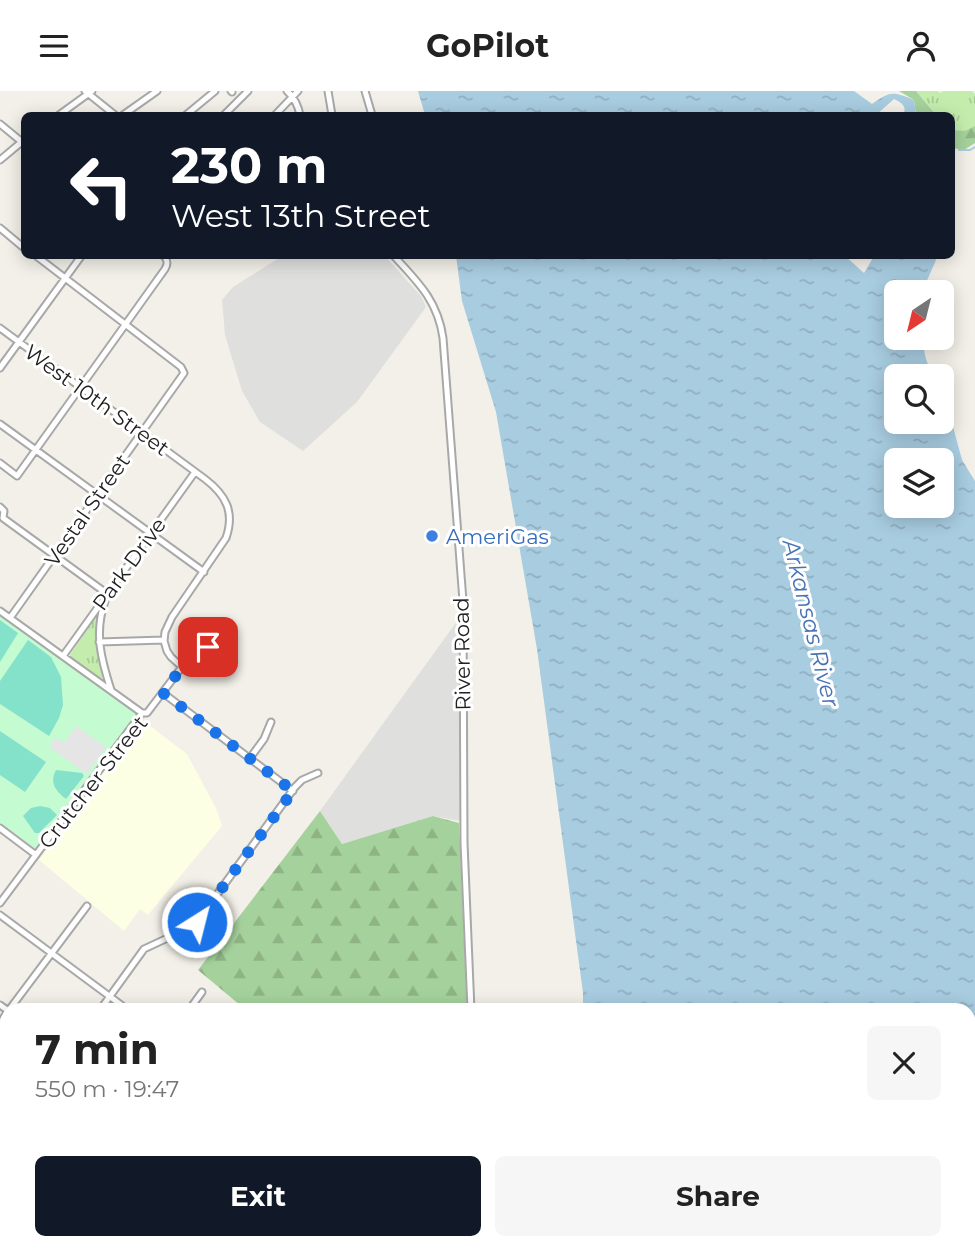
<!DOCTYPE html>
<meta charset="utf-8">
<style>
body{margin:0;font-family:Montserrat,sans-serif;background:#f6f6f6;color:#222;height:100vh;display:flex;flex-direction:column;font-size:26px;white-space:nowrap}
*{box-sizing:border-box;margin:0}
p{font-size:23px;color:#767676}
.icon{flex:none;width:38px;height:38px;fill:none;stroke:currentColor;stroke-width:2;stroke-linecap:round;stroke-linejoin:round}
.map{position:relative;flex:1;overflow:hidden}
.details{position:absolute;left:0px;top:912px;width:976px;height:247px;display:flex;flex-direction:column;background:#fff;border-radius:21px 21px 0 0;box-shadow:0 4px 18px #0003}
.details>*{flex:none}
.top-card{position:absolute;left:21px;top:21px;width:934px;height:147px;border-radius:10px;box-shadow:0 4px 18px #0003;background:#111827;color:#fff;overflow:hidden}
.needle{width:46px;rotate:215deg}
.buttons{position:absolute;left:884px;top:189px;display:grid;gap:14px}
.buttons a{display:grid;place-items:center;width:70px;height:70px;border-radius:10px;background:#fff;box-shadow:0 4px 18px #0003;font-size:35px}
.pin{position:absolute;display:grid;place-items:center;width:60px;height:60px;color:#fff;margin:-30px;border-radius:14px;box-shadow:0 4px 10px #0006}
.me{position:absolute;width:77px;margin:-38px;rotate:36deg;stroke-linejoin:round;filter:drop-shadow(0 0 5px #0008)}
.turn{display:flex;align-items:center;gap:24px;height:147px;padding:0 35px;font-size:32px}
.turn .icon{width:91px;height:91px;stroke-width:2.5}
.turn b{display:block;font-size:49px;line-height:60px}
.round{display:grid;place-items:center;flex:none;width:74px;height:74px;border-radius:10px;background:#f6f6f6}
.head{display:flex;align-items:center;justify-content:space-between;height:119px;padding:0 35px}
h1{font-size:42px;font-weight:700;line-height:52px}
.primary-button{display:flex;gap:14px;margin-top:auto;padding:14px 35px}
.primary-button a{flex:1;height:80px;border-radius:10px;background:#111827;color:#fff;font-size:28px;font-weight:700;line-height:80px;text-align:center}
.primary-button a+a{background:#f6f6f6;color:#222}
header{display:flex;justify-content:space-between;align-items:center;height:91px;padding:0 35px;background:#fff;font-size:32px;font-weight:700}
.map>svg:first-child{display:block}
.residential{fill:#dfdfde}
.education{fill:#fcffe4}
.grass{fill:url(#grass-tufts)}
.forest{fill:url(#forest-firs)}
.park{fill:#c5fbd1}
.pitch{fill:#84e2ca}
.parking{fill:#e5e5e5}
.water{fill:url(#water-ripples);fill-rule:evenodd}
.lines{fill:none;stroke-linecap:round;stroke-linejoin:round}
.stream{stroke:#a8cce0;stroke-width:2}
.minor-casing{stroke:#a8a8a8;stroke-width:9}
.minor{stroke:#fff;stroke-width:5}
.route{stroke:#1a73e8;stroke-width:12;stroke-dasharray:0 21.6}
.shop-dot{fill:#3f7fe0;stroke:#fff;stroke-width:2.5}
.labels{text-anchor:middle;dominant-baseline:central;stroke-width:6;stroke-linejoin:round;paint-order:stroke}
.street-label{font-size:21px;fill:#212121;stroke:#fff}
.shop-label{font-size:21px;fill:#366cbe;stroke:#fff;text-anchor:start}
.water-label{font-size:23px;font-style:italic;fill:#4972b6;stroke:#fff}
</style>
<header><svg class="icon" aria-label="menu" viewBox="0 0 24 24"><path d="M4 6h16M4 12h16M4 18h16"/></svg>GoPilot<svg class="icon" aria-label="person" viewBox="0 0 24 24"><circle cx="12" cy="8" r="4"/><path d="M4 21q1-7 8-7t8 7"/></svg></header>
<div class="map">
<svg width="975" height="1158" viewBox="0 0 975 1158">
<defs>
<pattern id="grass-tufts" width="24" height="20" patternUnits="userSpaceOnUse" patternTransform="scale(1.75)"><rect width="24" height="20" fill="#c4edad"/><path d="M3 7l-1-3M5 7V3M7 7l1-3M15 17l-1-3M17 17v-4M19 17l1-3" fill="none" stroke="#a8cb95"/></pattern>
<pattern id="forest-firs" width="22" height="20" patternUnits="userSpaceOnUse" patternTransform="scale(1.75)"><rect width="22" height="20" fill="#a5d29c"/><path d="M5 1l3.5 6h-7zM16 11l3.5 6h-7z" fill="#8eb486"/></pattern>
<pattern id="water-ripples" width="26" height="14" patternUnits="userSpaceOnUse" patternTransform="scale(1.75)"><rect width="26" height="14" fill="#a8cce0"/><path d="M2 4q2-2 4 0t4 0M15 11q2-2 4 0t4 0" fill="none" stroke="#90afc0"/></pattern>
</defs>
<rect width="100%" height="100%" fill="#f2f0e8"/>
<!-- residential -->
<path class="residential" d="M 384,164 L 421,205 L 426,216 L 357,311 L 303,360 L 260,331 L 242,300 L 225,244 L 222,209 L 233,196 L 282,165 Z
M 460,526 L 461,730 L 433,725 L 342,753 L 320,720 Z"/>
<!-- education -->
<path class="education" d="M 141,628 L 187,663 L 216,717 L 222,735 L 148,824 L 140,818 L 124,840 L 39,769 Z"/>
<!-- grass -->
<path class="grass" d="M 916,0 L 938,0 L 940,2 L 943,0 L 972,0 L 975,3 L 975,36 L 964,42 L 952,39 L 952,24 L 936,24 Z
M 97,527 L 97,560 L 103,585 L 100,588 L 70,567 L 70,564 L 94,528 Z"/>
<!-- forest -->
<path class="forest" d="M 899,0 L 916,0 L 936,24 L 916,24 L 914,9 Z
M 975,35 L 975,52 L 964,59 L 952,57 L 952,39 L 965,40 Z
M 320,720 L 342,753 L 433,725 L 459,732 L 467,919 L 246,919 L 198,879 Z
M 0,1101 L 7,1106 L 7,1152 L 70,1152 L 79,1158 L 0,1158 Z
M 111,1152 L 492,1152 L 493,1158 L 106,1158 Z"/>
<!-- park -->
<path class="park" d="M 0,524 L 136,621 L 135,626 L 37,759 L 0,732 Z
M 499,1152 L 583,1152 L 584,1158 L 500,1158 Z"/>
<!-- pitch -->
<path class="pitch" d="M 0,529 L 18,542 L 0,571 Z
M 28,549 L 51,566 L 61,586 L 63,614 L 59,627 L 49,645 L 0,613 L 0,590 Z
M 0,640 L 46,671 L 25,701 L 0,684 Z
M 56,679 L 82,682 L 84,685 L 66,708 C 56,700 49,692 56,679 Z
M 40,715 L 50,717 L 57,724 L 39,742 L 35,742 L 23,725 L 31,717 Z"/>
<!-- parking -->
<path class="parking" d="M 76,635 L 106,656 L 87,683 L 49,656 L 56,646 L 64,652 Z"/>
<!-- water -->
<path class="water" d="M 418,0 L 854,0 L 872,13 C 890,0 893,0 914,9 L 916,24 L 903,24 C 908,16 901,11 894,8 L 876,24 L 425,24 Z
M 844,164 L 864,182 L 874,165 L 935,165 L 936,169 L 922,201 L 896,201 L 896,247 L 927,247 C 920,259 928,273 933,285 L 896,285 L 896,331 L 942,331 L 942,306 L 952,332 L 962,369 L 975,390 L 975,1059 L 970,1082 L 970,919 L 583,919 L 583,902 L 537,558 L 496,321 L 462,210 L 456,165 ZM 896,369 L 942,369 L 942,415 L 896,415 Z
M 585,1152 L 953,1152 L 952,1158 L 586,1158 Z"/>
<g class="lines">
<!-- stream -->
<path class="stream" d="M 959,59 L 970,59 L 975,56"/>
<defs>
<path id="minor" d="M 85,0 L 115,24
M 231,0 L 232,1
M 287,0 C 295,7 298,14 300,24
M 328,0 L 332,24
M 365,0 L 372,24
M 59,24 L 92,0
M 123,24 L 157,0
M 186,24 L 215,0
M 224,24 L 248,0
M 275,24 L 298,0
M 0,33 L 22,51
M 0,69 L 24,49
M 0,137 L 24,157
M 393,164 C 418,191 438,210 443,247 L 463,510 L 464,752 L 471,919
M 0,237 L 205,388 C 226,404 235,421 226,447 L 172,526 L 165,541 L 164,550 L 167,560 L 171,566 L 182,576
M 0,277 L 82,164
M 0,333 L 204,481
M 0,372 L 17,385 L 165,178 C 168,173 168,169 163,164
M 0,416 L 4,420 L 3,427 L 102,499
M 105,510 C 94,542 101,568 111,599
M 0,520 L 142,622
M 10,527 L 184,282 L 181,276 L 35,164
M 99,551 L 164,549
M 63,565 L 195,381
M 163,602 L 293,700
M 250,667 L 264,648 L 271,631
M 0,737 L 36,764
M 0,812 L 142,622 L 147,622 L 194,560 L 201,556 L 221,559
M 0,824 L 128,919
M 0,914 L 7,919
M 9,919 L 87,815
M 100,919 L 144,858 L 189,837 L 197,831 L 295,696 L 302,689 L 318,682
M 189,919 L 202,901
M 0,932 L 7,922
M 0,1004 L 7,1009
M 0,1053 L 7,1044
M 0,1092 L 7,1098
M 0,1131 L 7,1130
M 166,1152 L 181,1158
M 496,1152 L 497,1158
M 555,1152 L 556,1158"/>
</defs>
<!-- minor casing -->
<use href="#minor" class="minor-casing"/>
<!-- minor -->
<use href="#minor" class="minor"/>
</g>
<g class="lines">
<!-- route -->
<path class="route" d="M 197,831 L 293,700 L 163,602 L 194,560 L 201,556 L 208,556"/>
</g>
<!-- markers -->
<circle class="shop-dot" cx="432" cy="445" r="7"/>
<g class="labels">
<!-- street labels -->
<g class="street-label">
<text transform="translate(97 309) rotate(36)">West 10th Street</text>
<text transform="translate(87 419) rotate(-55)">Vestal Street</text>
<text transform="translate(129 473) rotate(-54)">Park Drive</text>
<text transform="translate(462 563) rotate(-91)">River Road</text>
<text transform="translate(93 691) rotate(-52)">Crutcher Street</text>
</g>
<!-- shop labels -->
<g class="shop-label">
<text x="446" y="445">AmeriGas</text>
</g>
<!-- water labels -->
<g class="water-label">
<text transform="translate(811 532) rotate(76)">Arkansas River</text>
</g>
</g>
</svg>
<div class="buttons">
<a><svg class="needle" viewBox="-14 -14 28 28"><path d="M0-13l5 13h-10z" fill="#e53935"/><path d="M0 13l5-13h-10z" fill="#767676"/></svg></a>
<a><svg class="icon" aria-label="search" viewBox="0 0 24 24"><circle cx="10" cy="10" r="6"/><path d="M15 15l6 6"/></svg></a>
<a><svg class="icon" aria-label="layers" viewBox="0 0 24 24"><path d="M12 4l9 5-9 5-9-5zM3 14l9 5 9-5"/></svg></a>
</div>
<div class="pin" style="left:208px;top:556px;background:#d93025"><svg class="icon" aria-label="arrive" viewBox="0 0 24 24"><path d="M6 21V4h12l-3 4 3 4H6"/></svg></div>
<svg class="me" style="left:197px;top:831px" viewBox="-20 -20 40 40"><circle r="17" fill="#1a73e8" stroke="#fff" stroke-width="3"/><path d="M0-11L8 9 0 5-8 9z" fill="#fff"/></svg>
<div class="top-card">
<div class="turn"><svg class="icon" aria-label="left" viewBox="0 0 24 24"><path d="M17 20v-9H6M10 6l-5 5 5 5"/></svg><div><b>230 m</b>West 13th Street</div></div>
</div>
<section class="details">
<div class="head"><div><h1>7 min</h1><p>550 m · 19:47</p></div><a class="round"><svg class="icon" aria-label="close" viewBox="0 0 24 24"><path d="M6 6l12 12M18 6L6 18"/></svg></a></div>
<div class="primary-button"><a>Exit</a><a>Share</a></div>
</section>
</div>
